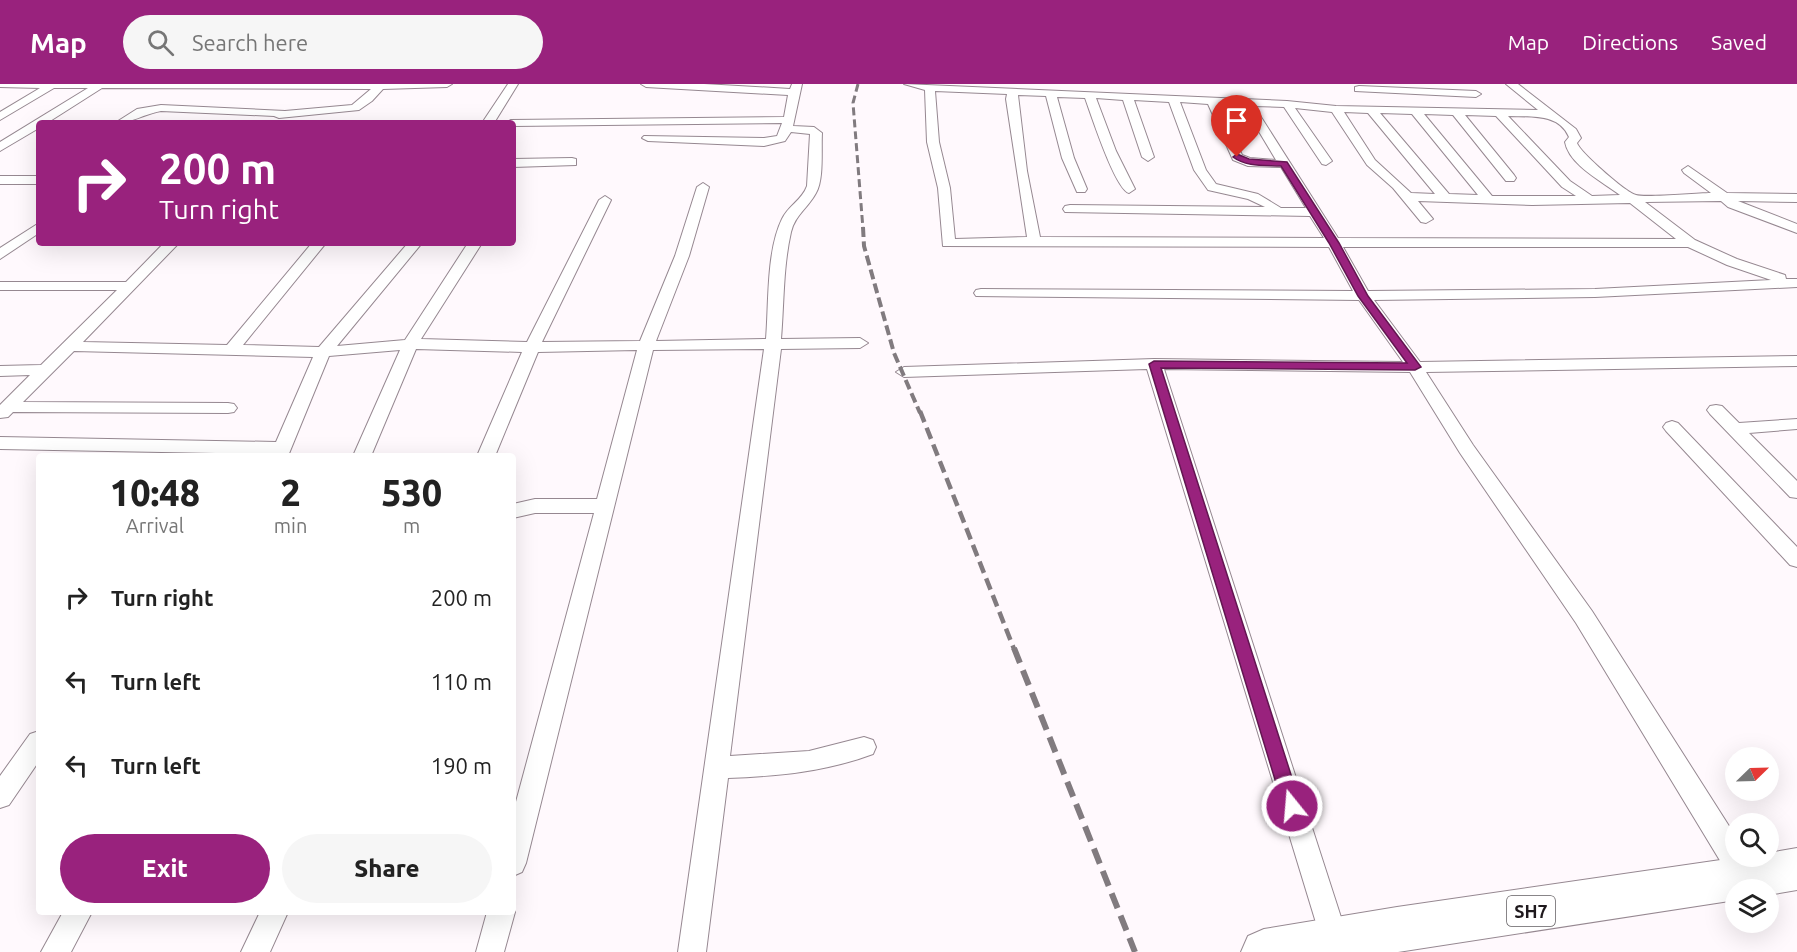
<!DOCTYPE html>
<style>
body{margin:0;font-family:Ubuntu,sans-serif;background:#f6f6f6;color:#222;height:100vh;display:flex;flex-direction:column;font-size:22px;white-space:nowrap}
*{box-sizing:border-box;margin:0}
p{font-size:20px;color:#767676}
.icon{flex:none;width:33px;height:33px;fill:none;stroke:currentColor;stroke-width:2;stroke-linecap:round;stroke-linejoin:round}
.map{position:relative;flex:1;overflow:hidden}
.sheet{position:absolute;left:36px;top:369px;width:480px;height:462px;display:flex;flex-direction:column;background:#fff;border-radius:6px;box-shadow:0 6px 24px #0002}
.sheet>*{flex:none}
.hud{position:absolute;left:36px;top:36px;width:480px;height:126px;border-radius:6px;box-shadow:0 6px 24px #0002;background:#99227d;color:#fff;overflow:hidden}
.needle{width:39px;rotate:67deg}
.controls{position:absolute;left:1725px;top:663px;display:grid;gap:12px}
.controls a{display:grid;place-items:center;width:54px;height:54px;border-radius:50%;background:#fff;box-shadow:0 6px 24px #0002;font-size:30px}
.pin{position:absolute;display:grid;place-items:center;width:51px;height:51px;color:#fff;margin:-62px -26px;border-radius:50% 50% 50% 0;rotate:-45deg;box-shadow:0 0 6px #0007}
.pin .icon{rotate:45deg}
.me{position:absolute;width:66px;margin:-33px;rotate:343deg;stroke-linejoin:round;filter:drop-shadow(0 0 4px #0008)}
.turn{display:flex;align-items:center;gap:21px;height:126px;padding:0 24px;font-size:27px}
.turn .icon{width:78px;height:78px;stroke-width:2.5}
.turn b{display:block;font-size:42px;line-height:51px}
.eta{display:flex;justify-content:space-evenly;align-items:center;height:102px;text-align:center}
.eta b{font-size:36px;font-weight:800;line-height:42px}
.action{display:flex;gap:12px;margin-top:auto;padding:12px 24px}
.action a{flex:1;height:69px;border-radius:36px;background:#99227d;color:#fff;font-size:24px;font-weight:800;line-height:69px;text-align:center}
.action a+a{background:#f6f6f6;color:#222}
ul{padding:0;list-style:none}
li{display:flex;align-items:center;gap:18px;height:84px;padding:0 24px}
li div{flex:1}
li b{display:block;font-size:22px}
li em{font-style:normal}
header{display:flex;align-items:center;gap:36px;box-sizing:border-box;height:84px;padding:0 30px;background:#99227d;color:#fff}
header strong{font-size:28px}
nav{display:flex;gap:33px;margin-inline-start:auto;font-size:21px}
.search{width:420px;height:54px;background:#f6f6f6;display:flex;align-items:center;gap:15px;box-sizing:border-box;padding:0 21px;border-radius:33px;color:#767676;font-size:22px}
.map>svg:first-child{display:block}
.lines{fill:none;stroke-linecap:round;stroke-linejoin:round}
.minor-casing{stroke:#968891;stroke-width:2}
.primary-casing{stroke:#968891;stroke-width:2}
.minor{fill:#fff;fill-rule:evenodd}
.primary{fill:#fff;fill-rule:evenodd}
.rail-far3{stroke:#817b7f;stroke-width:3;stroke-dasharray:8 4;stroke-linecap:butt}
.rail-far2{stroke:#817b7f;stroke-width:4;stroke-dasharray:10 4.5;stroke-linecap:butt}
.rail-far1{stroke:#817b7f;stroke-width:4.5;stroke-dasharray:12 6;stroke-linecap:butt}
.rail{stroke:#817b7f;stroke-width:6;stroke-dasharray:16 8;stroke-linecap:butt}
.route{fill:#99227d;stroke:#631651;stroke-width:1.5}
.labels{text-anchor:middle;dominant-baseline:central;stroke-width:5;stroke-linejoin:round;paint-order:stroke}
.shield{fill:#fff;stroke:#625e61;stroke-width:1.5}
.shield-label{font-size:18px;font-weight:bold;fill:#1f191d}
</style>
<header>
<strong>Map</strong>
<div class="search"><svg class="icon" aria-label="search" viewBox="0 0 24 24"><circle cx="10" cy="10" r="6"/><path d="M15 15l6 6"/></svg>Search here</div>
<nav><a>Map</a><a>Directions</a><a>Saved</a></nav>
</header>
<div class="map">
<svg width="1797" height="868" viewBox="0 0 1797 868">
<rect width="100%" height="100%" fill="#fff9fd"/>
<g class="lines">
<defs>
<path id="minor" d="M 0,0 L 452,0 L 447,3 L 383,5 L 372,17 L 359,26 L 279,34 L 274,32 L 161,27 C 144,30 132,39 115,39 L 137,25 L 161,21 L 285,27 L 352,21 L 371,5 L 102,4 L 47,39 L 39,39 L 39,44 L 0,67 L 0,58 L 88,4 L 54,4 L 0,36 L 0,28 L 40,4 L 0,3 Z
M 508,0 L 518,0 L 494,39 L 482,39 Z
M 641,0 L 704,0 L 790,5 L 792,0 L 802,0 L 793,42 L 814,43 L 822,49 C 821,65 824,96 816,109 C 808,124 795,131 791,148 C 783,183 784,220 781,255 L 860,254 L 868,259 L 860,264 L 781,265 L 730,672 L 809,667 L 864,653 L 873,656 L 876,663 L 873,670 C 825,688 778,692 728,694 L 706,868 L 678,868 L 764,265 L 653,266 L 526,779 L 522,788 L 513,792 L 513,729 L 594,429 L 535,429 L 513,434 L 513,420 L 535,415 L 597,415 L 637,266 L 538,268 L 495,372 L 477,372 L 522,268 L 416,265 L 371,372 L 353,372 L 400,266 L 329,272 L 288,372 L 270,372 L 271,370 L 0,365 L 0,353 L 276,358 L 313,273 L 74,267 L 23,318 L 228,319 L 234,320 L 237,324 L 234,328 L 228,329 L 13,328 L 8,333 L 0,334 L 0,321 L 30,291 L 0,292 L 0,282 L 41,281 L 117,206 L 0,206 L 0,198 L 126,198 L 164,159 L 179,159 L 83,258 L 227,261 L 312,159 L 326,159 L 243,261 L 319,263 L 408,159 L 422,159 L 337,262 L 405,256 L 468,159 L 482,159 L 421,255 L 527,258 L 599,116 L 605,112 L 611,116 L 542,258 L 640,257 L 675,172 L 697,103 L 703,99 L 709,103 L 689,172 L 656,257 L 766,255 C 769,220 766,168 782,135 C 788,122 802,116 807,102 L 810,50 L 791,48 L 785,57 L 764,62 L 648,57 L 642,54 L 644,52 L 764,54 L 777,52 L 782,39 L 513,42 L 513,39 L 505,39 L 511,36 L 784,33 L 788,11 L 646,3 Z
M 904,0 L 1287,17 L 1336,22 L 1538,26 L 1506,0 L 1518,0 L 1576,45 L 1581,54 L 1577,59 C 1580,68 1625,108 1636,111 C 1645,114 1697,109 1711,109 L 1684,89 L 1682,86 L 1688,82 L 1727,109 L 1797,110 L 1797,118 L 1738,117 L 1797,140 L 1797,149 L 1728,123 L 1721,117 L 1645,118 L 1695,156 L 1737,175 L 1785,191 L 1786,195 L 1797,195 L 1797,203 L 1595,213 L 1374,216 L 1420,278 L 1797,272 L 1797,282 L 1426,288 L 1473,361 L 1592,527 L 1736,753 L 1736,772 L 1748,772 L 1759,794 L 1756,803 L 1750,806 L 1736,803 L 1576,539 L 1460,369 L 1410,288 L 1164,285 L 1348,855 L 1344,865 L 1337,868 L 1324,865 L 1147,285 L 904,293 L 896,288 L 904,283 L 1154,275 L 1403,278 L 1359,216 L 976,212 L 974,209 L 976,206 L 981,205 L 1353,207 L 1329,163 L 943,162 L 938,104 L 927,58 L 925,6 ZM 935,7 L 1007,10 L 1006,15 L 1027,153 L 955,155 L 950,104 L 939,58 ZM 1018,11 L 1046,12 L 1062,74 L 1077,108 L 1085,108 L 1087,105 L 1074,74 L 1057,13 L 1085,14 C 1091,30 1115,105 1129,109 L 1135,105 L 1116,67 L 1096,14 L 1123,16 L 1142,73 L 1148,77 L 1154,73 L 1134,16 L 1169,18 L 1194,86 L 1208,106 L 1248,115 L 1265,123 L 1070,121 L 1065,122 L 1063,125 L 1065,128 L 1310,132 L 1324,154 L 1040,153 L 1027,87 ZM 1180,18 L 1208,20 L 1233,76 L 1248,82 L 1281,83 L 1306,124 L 1281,124 L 1258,110 L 1216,100 L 1206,86 ZM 1219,20 L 1243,21 L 1276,76 L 1250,74 L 1242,71 ZM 1254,22 L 1284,23 L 1322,80 L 1326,81 L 1332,77 L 1295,24 L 1332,28 L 1367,81 L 1393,104 L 1421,138 L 1426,139 L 1433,135 L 1418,117 L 1532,121 L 1630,119 L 1676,155 L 1338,154 ZM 1344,28 L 1368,29 L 1435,110 L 1411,109 L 1375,76 ZM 1380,29 L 1412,30 L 1478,111 L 1449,110 ZM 1424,30 L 1453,31 L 1506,97 L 1514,97 L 1516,94 L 1514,91 L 1465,31 L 1496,32 L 1562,103 L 1576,112 L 1492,112 ZM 1508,32 C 1530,33 1559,29 1569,53 L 1565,58 C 1569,81 1603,98 1620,111 L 1592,112 L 1570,97 ZM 1343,163 L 1688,163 L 1727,181 L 1771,196 L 1595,205 L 1368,207 Z
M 1359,2 L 1476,7 L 1481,10 L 1476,13 L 1355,7 L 1355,3 Z
M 572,74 L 576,75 L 576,81 L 513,83 L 513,75 Z
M 0,92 L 39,92 L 39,100 L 0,100 Z
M 39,139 L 39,149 L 0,175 L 0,164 Z
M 1716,321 L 1722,322 L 1739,339 L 1797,335 L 1797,345 L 1749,349 L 1797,397 L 1797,414 L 1790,413 L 1710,330 L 1707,326 L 1710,322 Z
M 1672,337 L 1678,339 L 1797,463 L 1797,483 L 1790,481 L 1666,347 L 1663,343 L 1666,339 Z
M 39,647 L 39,677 L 9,721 L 0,724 L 0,692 L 30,650 Z
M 513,824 L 515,828 L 504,868 L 476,868 L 487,828 L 513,828 Z
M 63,828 L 92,828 L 71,868 L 41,868 Z
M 260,828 L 288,828 L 270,868 L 241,868 Z"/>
<path id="primary" d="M 1797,764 L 1797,806 L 1768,811 L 1768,806 L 1736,806 L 1736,816 L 1398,868 L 1241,868 L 1248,852 L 1264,845 L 1397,823 L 1748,772 L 1768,772 L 1768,769 Z"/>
</defs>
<!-- minor casing -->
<use href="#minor" class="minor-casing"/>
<!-- primary casing -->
<use href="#primary" class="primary-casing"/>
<!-- minor -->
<use href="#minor" class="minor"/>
<!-- primary -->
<use href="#primary" class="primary"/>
<!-- rail-far3 -->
<path class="rail-far3" d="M 858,0 L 853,19 L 863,145"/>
<!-- rail-far2 -->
<path class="rail-far2" d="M 863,143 L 864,162 L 894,269 L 920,329"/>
<!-- rail-far1 -->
<path class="rail-far1" d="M 920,327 L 1014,565"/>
<!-- rail -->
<path class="rail" d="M 1014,564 L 1135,868"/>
</g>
<!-- route -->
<path class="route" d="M 1237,70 L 1249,75 L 1287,78 L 1339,159 L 1368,212 L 1421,283 L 1415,286 L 1161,284 L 1301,722 L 1299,728 L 1292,730 L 1286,728 L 1283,722 L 1149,280 L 1154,277 L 1407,279 L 1358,212 L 1329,159 L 1281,82 C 1265,81 1246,83 1233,73 Z"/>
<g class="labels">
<!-- shield labels -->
<rect class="shield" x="1507" y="812" width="48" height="30" rx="4.5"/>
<g class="shield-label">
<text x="1531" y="827">SH7</text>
</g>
</g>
</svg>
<div class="controls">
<a><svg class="needle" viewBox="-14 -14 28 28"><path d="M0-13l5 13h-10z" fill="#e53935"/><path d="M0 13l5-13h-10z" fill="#767676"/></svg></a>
<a><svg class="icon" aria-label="search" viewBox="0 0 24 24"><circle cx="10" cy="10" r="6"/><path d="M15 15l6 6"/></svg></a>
<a><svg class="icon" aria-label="layers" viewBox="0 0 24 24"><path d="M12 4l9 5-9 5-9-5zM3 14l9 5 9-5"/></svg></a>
</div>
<div class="pin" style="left:1237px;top:73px;background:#d93025"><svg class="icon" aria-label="arrive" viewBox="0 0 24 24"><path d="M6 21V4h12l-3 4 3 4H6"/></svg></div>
<svg class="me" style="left:1292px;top:722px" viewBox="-20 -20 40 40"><circle r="17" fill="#99227d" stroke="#fff" stroke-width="3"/><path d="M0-11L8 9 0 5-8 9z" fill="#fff"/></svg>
<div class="hud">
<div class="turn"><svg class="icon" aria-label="right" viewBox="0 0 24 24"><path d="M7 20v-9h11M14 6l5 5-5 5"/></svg><div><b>200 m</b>Turn right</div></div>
</div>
<section class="sheet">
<div class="eta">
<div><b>10:48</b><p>Arrival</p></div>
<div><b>2</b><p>min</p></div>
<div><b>530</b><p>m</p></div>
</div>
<ul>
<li><svg class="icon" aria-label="right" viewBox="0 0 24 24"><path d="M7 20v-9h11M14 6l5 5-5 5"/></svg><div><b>Turn right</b></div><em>200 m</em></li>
<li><svg class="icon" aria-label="left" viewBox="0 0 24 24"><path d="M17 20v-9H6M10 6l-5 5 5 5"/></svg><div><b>Turn left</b></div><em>110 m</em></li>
<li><svg class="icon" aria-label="left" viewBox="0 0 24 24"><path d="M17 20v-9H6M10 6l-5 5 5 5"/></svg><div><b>Turn left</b></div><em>190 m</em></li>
</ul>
<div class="action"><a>Exit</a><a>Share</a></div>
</section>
</div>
